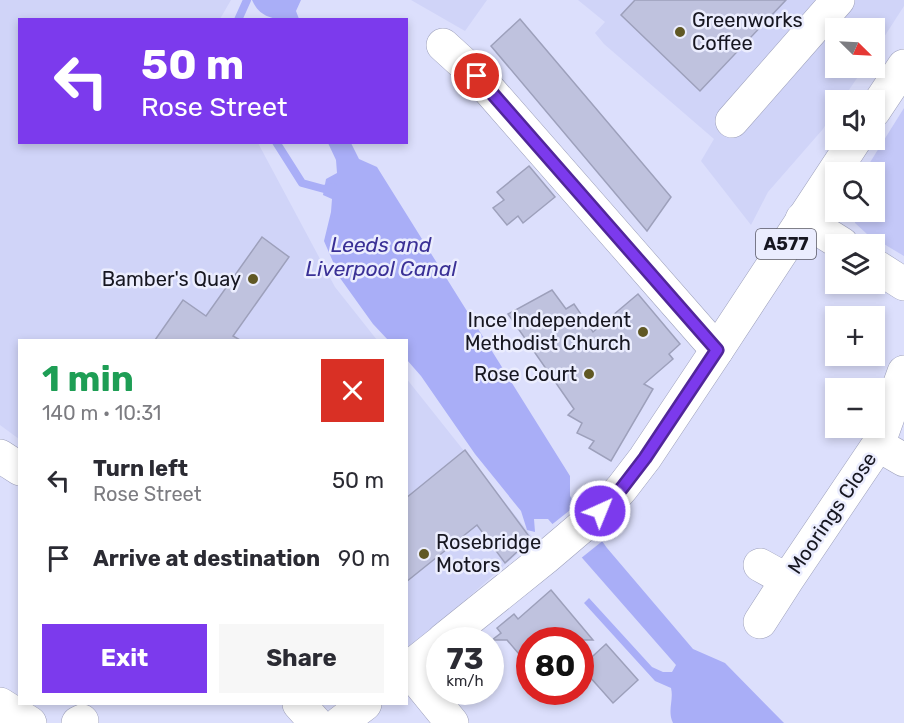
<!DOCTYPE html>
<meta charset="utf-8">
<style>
body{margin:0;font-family:Rubik,sans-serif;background:#f7f7f7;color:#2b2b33;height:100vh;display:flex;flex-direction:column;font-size:22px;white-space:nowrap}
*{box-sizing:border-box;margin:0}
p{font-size:20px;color:#7c7c81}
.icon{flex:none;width:33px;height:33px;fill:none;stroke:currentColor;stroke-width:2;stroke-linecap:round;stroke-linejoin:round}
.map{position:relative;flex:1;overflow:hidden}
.side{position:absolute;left:18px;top:339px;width:390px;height:366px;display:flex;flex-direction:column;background:#fff;border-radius:0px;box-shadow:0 3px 9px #0003}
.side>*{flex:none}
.banner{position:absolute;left:18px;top:18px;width:390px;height:126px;border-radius:0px;box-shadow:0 3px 9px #0003;background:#7c3aed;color:#fff;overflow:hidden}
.needle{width:39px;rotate:114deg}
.fabs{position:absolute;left:825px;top:18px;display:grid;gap:12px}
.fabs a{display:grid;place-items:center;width:60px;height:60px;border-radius:0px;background:#fff;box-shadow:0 3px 9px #0003;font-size:30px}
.speed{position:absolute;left:426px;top:627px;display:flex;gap:12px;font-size:30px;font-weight:700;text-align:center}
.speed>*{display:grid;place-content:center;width:78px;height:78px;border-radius:50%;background:#fff;box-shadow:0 3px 9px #0003;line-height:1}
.speed small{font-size:15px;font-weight:400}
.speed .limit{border:9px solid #d22;background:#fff;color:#111}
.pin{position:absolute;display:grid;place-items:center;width:51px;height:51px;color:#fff;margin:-26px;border:3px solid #fff;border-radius:50%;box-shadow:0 2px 6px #0007}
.me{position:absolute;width:66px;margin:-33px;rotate:44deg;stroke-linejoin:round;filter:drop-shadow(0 0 4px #0008)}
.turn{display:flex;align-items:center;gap:21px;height:126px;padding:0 24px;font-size:27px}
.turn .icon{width:78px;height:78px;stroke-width:2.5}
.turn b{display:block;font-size:42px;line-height:51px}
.round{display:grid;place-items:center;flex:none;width:63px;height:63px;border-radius:0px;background:#f7f7f7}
.summary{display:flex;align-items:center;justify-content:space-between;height:102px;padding:0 24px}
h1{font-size:36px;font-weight:700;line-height:45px;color:#1e9e55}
.primary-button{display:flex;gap:12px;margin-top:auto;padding:12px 24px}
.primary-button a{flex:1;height:69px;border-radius:0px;background:#7c3aed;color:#fff;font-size:24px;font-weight:700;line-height:69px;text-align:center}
.primary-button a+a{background:#f7f7f7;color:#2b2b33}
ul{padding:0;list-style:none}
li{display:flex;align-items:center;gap:18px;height:78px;padding:0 24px}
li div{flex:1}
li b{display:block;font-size:22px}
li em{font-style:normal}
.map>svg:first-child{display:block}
.built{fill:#d0d4f8}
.green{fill:#c4c8f8}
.water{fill:#a9aef7}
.pier{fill:#dcdffc}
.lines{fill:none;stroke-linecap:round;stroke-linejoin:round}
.stream{stroke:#a9aef7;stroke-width:8}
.building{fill:#bfc2de;stroke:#9da0bb;stroke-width:1.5}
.minor-casing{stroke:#9da0bb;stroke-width:34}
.highway-casing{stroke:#9da0bb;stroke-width:34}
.minor{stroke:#fff;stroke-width:33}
.highway{stroke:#fff;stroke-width:33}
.route-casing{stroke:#51269a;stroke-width:15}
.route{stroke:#7c3aed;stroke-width:10}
.poi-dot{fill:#605824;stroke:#ebedfe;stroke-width:2}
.labels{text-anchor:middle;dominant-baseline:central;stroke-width:5;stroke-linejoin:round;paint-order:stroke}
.shield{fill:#ebedfe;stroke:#575763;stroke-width:1.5}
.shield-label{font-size:18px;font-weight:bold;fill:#171721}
.poi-label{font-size:20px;fill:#171721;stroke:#ebedfe;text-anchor:end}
.street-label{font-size:20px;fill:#171721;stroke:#ebedfe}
.water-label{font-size:21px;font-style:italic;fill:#3a3096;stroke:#ebedfe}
</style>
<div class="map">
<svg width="904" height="723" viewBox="0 0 904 723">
<rect width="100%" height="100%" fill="#dcdffc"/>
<!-- built -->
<path class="built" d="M 0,0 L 231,0 L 220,19 L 20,20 L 20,142 L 258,143 L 335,287 L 377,340 L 20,340 L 19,439 L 0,425 Z
M 411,0 L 487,0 L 465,31 Z
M 578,0 L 904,0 L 904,6 L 875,51 L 874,28 L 836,28 L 836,68 L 864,68 L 842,100 L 836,100 L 835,110 L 823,129 L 768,192 L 751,225 L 701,161 L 714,139 L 604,44 L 595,33 L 605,22 Z
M 406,378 L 534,539 L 407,652 L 406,652 Z"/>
<!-- green -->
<path class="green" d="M 904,108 L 904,256 L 867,234 L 855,223 L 854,212 L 874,212 L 874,172 L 864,172 Z"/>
<!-- water -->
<path class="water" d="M 252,0 L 301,0 L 296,11 L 299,19 C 280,20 261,21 252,0 Z
M 328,143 L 351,143 L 359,159 L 377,167 L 570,476 L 570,496 L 607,548 L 693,649 L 725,663 L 784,723 L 673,723 C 667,711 674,700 671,688 L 655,681 L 584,603 L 589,598 L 652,667 L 663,672 L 672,672 L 676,665 L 548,519 L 534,519 L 535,532 L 527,530 L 521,511 L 475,454 L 421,376 L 407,360 L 406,340 L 388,340 L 373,324 L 340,278 L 324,241 L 331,212 L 332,199 L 323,195 L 326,179 L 337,173 L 336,160 Z"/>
<!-- pier -->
<path class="pier" d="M 579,503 L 605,539 L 580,559 L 550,526 Z"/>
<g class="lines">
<!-- stream -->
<path class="stream" d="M 238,20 L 247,0
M 276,142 L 302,183 L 324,189 L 333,187"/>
</g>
<!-- building -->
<path class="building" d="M 635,0 L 786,0 L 700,91 L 621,15 Z
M 520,19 L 671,197 L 647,231 L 491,46 Z
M 529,166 L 555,197 L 523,223 L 518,216 L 507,225 L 493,208 L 504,200 L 497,192 Z
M 262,237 L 289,257 L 233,336 L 240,340 L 155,340 L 183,300 L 206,316 Z
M 552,290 L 566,309 L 574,304 L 593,332 L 638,294 L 680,344 L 669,354 L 673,359 L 644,384 L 653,389 L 611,461 L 589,448 L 594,441 L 577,433 L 582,423 L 568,415 L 574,409 L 508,314 Z
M 465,450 L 531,539 L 505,563 L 477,525 L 406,582 L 406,498 Z
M 551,590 L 593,640 L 530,640 L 530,667 L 507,640 L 492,640 L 501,633 L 497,628 L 514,614 L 518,619 Z
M 606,644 L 638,680 L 613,703 L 581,667 Z"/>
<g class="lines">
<defs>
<path id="minor" d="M 443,45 L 477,76 L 717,350
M 732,121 L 838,0
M 802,219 L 842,244
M 874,265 L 904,284
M 878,445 L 904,460
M 0,456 L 20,469
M 787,580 L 878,445 L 904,372
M 760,622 L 787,580 L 760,565
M 408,669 L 452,723
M 0,704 L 30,723
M 299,704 L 316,723
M 78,723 L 82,721"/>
<path id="highway" d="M 874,111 L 904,66
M 443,640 L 545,558 L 605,507 L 622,488 L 645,458 L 717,350 L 855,140
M 406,670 L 440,643
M 340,723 L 365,704"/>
</defs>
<!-- minor casing -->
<use href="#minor" class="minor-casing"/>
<!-- highway casing -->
<use href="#highway" class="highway-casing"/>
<!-- minor -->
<use href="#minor" class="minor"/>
<!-- highway -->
<use href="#highway" class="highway"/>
</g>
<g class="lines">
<defs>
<path id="route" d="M 477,76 L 717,350 L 645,458 L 622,488 L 600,511"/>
</defs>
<!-- route casing -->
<use href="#route" class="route-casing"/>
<!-- route -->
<use href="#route" class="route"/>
</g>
<!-- markers -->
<g class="poi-dot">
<circle cx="680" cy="32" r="6"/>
<circle cx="253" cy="279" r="6"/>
<circle cx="643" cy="332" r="6"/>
<circle cx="589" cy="374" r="6"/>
<circle cx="424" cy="554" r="6"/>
</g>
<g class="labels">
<!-- shield labels -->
<rect class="shield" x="756" y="229" width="60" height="30" rx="4.5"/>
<g class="shield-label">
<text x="786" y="244">A577</text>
</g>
<!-- poi labels -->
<g class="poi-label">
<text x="692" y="20" text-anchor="start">Greenworks<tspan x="692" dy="23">Coffee</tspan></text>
<text x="241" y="279">Bamber's Quay</text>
<text x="631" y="320">Ince Independent<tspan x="631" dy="23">Methodist Church</tspan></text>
<text x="577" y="374">Rose Court</text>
<text x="436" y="542" text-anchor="start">Rosebridge<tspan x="436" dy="23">Motors</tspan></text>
</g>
<!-- street labels -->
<g class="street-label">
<text transform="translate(832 513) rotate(-56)">Moorings Close</text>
</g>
<!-- water labels -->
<g class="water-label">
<text x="381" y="244">Leeds and<tspan x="381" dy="24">Liverpool Canal</tspan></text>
</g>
</g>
</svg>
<div class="fabs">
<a><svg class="needle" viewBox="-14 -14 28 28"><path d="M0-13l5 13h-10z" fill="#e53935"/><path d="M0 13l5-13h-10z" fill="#7c7c81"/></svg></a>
<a><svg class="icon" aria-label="sound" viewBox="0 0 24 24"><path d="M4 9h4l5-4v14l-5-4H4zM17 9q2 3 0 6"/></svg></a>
<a><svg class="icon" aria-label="search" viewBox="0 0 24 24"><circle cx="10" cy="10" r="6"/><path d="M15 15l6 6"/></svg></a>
<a><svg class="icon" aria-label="layers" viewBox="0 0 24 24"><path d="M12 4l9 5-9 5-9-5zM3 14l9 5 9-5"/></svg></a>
<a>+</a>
<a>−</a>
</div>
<div class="speed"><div>73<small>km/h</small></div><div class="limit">80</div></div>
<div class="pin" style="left:477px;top:76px;background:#d93025"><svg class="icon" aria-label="arrive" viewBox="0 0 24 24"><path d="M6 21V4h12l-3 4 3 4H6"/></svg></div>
<svg class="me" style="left:600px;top:511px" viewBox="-20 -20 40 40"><circle r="17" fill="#7c3aed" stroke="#fff" stroke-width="3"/><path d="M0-11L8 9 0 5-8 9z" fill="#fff"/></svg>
<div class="banner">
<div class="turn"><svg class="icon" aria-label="left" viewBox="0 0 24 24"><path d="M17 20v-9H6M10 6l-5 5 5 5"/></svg><div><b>50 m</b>Rose Street</div></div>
</div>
<section class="side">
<div class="summary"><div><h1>1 min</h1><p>140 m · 10:31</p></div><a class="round" style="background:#d93025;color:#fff"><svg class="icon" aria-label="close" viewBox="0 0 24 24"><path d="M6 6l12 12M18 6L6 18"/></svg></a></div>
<ul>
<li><svg class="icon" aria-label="left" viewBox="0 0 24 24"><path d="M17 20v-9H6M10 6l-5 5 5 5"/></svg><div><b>Turn left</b><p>Rose Street</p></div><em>50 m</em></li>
<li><svg class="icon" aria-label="arrive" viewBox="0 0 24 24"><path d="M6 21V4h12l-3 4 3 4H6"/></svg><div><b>Arrive at destination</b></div><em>90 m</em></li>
</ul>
<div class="primary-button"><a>Exit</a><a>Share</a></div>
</section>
</div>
